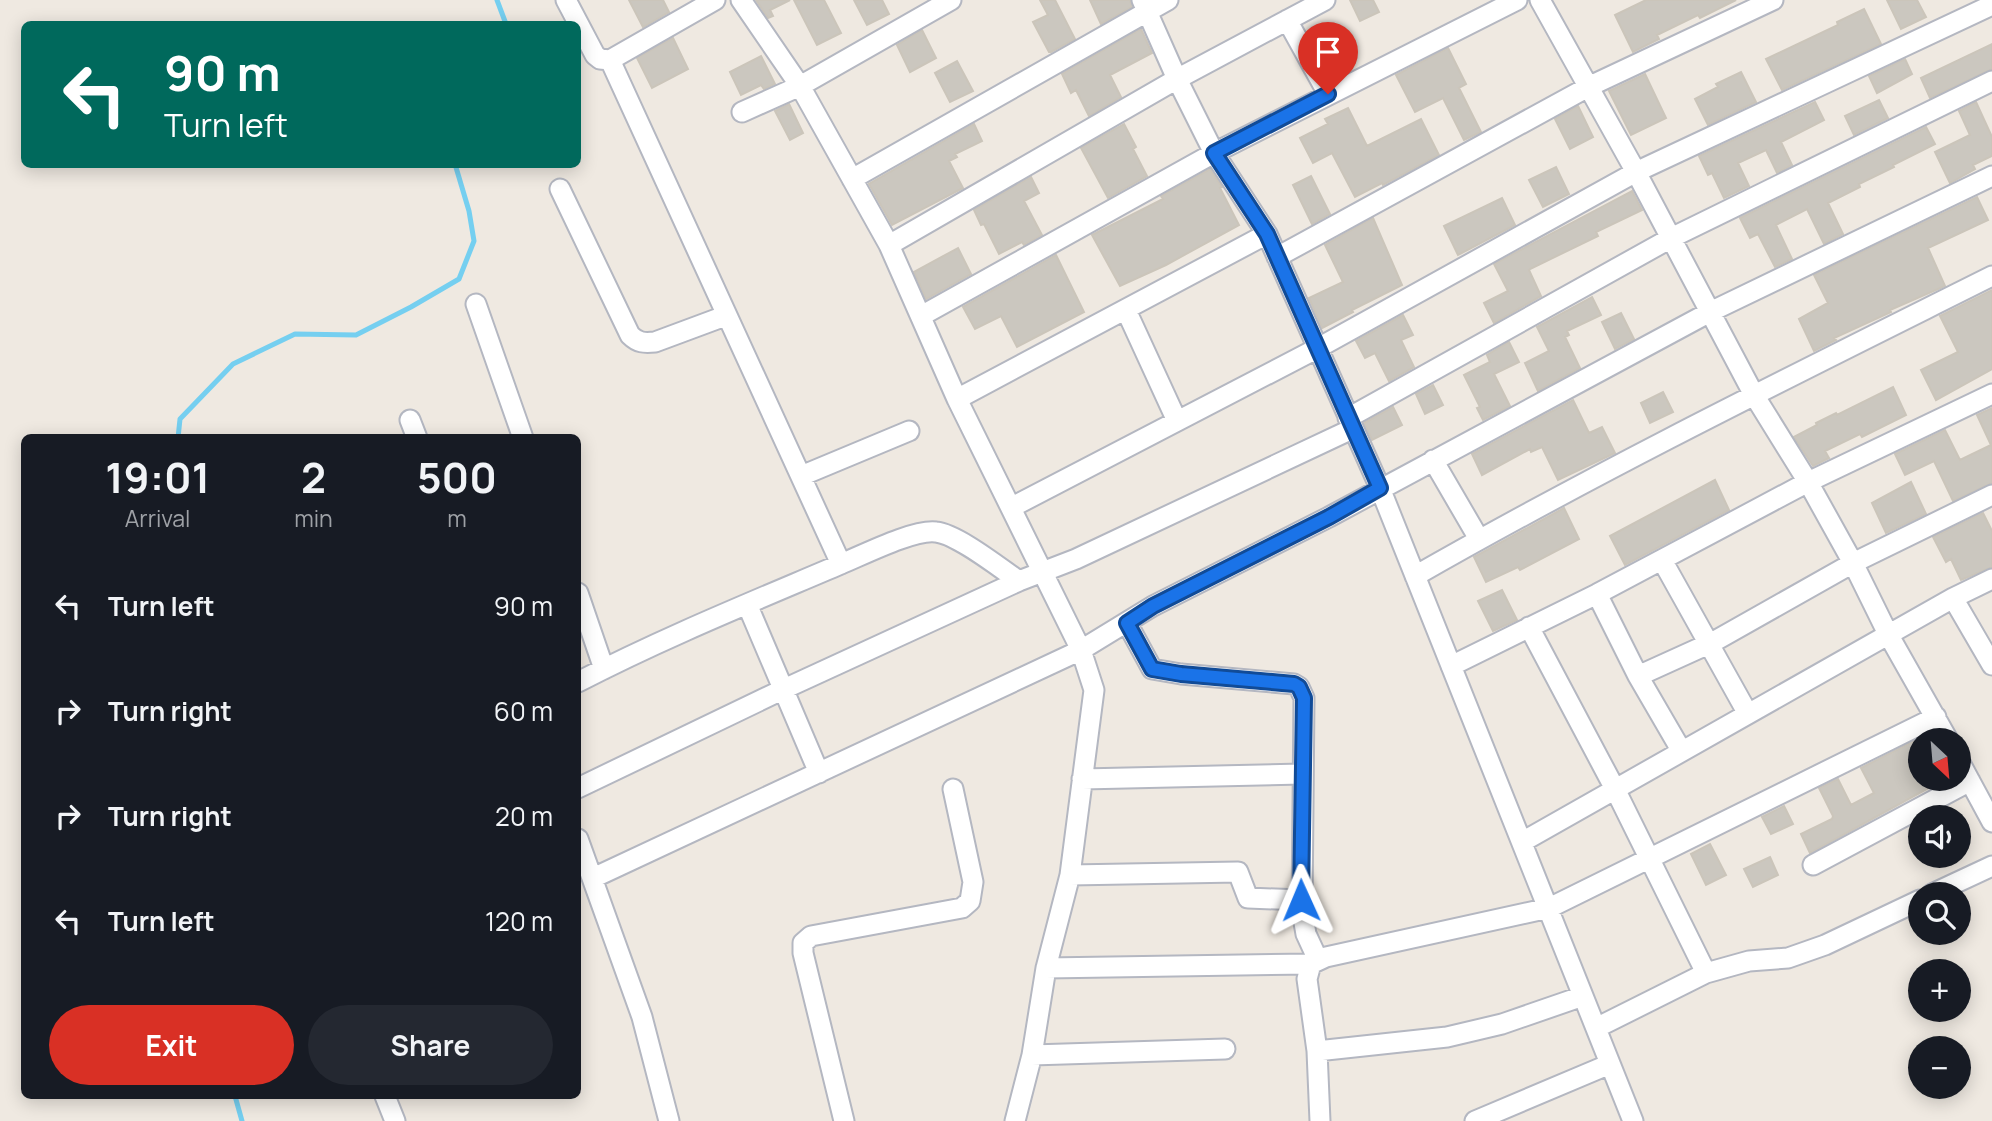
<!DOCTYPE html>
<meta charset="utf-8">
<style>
body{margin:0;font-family:Manrope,sans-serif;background:#242831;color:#f1f3f6;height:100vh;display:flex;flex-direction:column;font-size:26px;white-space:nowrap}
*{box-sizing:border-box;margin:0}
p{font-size:23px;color:#9ea1a6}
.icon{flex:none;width:38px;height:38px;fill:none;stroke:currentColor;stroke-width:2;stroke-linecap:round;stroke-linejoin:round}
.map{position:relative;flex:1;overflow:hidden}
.sheet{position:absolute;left:21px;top:434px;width:560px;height:665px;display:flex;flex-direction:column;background:#171b24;border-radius:10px;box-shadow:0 4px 18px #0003}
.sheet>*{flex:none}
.banner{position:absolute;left:21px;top:21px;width:560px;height:147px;border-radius:10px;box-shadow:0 4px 18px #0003;background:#00695c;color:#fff;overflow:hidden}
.needle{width:46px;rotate:154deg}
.buttons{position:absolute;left:1908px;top:728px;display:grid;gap:14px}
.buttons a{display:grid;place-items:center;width:63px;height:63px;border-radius:50%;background:#171b24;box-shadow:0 4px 18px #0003;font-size:35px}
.pin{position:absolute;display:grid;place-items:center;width:60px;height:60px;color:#fff;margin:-72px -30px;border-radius:50% 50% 50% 0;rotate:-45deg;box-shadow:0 0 7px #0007}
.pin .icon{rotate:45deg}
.me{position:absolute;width:77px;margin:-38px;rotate:359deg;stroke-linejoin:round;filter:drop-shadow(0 0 5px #0008)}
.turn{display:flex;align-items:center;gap:24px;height:147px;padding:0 28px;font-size:32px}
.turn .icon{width:91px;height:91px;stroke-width:2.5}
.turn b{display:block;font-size:49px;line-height:60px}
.eta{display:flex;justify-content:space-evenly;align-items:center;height:119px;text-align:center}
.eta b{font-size:42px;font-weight:700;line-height:49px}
.button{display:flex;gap:14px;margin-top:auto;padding:14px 28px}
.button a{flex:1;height:80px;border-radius:42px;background:#d93025;color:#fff;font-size:28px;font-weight:700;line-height:80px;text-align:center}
.button a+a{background:#242831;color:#f1f3f6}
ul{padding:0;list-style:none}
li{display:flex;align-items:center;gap:21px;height:105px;padding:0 28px}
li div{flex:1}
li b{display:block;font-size:26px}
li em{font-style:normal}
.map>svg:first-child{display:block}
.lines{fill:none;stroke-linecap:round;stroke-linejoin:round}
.stream{stroke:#75cff0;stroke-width:5}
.building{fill:#cbc7bf;stroke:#cbc5ba;stroke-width:2}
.minor-casing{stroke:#b4b7c1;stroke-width:23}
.minor{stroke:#fff;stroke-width:19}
.route-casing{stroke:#114b97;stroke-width:18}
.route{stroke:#1a73e8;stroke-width:12}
</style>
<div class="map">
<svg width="1992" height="1121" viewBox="0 0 1992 1121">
<rect width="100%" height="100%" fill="#efe9e1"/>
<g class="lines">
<!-- stream -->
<path class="stream" d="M 497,0 L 506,24
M 178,438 L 180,419 L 233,364 L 295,334 L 356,335 L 411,307 L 459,279 L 474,241 L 469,211 L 455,164
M 235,1096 L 242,1121"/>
</g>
<!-- building -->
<path class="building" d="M 629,0 L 663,0 L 669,12 L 643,27 Z
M 756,0 L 790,0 L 770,10 L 773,16 L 768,18 Z
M 794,0 L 824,0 L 841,33 L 817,45 Z
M 854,0 L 882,0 L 889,14 L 867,25 Z
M 1040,0 L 1055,0 L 1075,39 L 1051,52 L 1049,52 L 1033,22 L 1048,15 Z
M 1090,0 L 1130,0 L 1132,7 L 1101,24 Z
M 1350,0 L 1373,0 L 1379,12 L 1360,21 Z
M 1646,0 L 1736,0 L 1700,18 L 1698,15 L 1657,35 L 1659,39 L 1633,52 L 1615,15 Z
M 1887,0 L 1917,0 L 1926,17 L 1901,29 Z
M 1864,9 L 1881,44 L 1782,90 L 1766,59 L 1838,25 L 1837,22 Z
M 1141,29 L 1152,53 L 1110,75 L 1121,97 L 1089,116 L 1076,90 L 1071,93 L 1062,74 Z
M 922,30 L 936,58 L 910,72 L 897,45 Z
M 673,38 L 688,69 L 652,88 L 637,58 Z
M 1992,44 L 1992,69 L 1930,98 L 1921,78 Z
M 1448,48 L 1466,84 L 1459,88 L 1481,132 L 1464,140 L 1443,98 L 1415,112 L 1396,75 Z
M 761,56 L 775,84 L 764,89 L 761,85 L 741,95 L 730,72 Z
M 1905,59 L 1912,74 L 1877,93 L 1869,76 Z
M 957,61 L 973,91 L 950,102 L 935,73 Z
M 1741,72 L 1756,102 L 1708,125 L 1695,99 L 1718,87 L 1716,84 Z
M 1645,74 L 1666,118 L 1631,135 L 1609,91 Z
M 1879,100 L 1888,118 L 1854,135 L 1845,116 Z
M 1815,102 L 1824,120 L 1781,142 L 1792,165 L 1777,173 L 1766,150 L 1738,163 L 1749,186 L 1724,198 L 1712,173 L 1708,175 L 1699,156 Z
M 1976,102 L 1992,137 L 1992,156 L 1973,165 L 1975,169 L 1950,183 L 1935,152 L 1970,135 L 1959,111 Z
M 789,104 L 803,133 L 790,140 L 775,111 Z
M 1578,106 L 1593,137 L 1570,149 L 1555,119 Z
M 1348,108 L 1367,146 L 1421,119 L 1439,155 L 1383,185 L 1382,183 L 1355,197 L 1332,153 L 1313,163 L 1300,138 L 1328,124 L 1325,119 Z
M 974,124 L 982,141 L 955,154 L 957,157 L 949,161 L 963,188 L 892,225 L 869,184 Z
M 1124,124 L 1136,147 L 1133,149 L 1147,176 L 1108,198 L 1081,148 Z
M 1926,127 L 1935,144 L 1893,165 L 1894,167 L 1859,184 L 1860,187 L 1828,203 L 1843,234 L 1824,244 L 1807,209 L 1776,225 L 1792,259 L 1775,267 L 1758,234 L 1750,238 L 1740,218 Z
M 1556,167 L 1569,194 L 1543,207 L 1529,180 Z
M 1210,169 L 1222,187 L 1220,188 L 1239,225 L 1166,265 L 1120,286 L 1092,235 L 1163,199 L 1161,196 Z
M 1311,176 L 1330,214 L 1312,224 L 1293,185 Z
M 1031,177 L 1039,193 L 1024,201 L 1042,235 L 1024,245 L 1022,242 L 999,254 L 984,224 L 981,225 L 974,210 Z
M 1632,191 L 1642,210 L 1596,232 L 1598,236 L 1530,269 L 1529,270 L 1541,296 L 1494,323 L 1484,303 L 1508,291 L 1494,264 Z
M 1977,197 L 1988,220 L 1928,248 L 1945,286 L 1890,310 L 1891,312 L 1834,338 L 1836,340 L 1814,351 L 1799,319 L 1828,303 L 1814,275 Z
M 1502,198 L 1515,225 L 1458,255 L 1444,226 Z
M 1373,218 L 1402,285 L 1352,310 L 1353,312 L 1322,328 L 1309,298 L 1343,282 L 1325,245 Z
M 958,248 L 971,274 L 926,299 L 914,272 Z
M 1056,255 L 1084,312 L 1017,347 L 1001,316 L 975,329 L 963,307 Z
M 1992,290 L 1992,369 L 1936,400 L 1921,370 L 1958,352 L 1940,316 Z
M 1592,297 L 1601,315 L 1567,331 L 1569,335 L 1565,337 L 1580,368 L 1538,391 L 1525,363 L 1549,351 L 1537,327 Z
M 1621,313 L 1634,339 L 1615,349 L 1602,322 Z
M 1403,315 L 1413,335 L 1401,340 L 1414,367 L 1389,381 L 1375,353 L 1365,358 L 1356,341 Z
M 1509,342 L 1519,362 L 1494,374 L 1510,406 L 1483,420 L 1477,408 L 1480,407 L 1464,375 L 1490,362 L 1487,355 Z
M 1433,385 L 1443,405 L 1425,414 L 1416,394 Z
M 1893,387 L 1906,415 L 1862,437 L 1860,434 L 1825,451 L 1829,458 L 1813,466 L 1794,437 L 1817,425 L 1816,423 L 1836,413 L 1837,415 Z
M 1663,392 L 1673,412 L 1650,423 L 1641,403 Z
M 1573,400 L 1589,433 L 1602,427 L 1615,453 L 1558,480 L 1542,447 L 1531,452 L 1530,449 L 1482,475 L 1472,454 Z
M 1393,407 L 1402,425 L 1372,440 L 1364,423 Z
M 1992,408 L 1992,483 L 1953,501 L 1934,461 L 1905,475 L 1895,454 L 1945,430 L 1960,460 L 1991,445 L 1977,415 Z
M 1715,480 L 1729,510 L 1625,565 L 1610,536 Z
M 1911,482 L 1926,514 L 1886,533 L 1872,503 Z
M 1564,508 L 1579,539 L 1520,570 L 1518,567 L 1486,582 L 1474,557 Z
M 1983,513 L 1992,531 L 1992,567 L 1961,580 L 1951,559 L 1946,562 L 1933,537 Z
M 1502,590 L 1517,620 L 1493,631 L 1478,601 Z
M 1930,733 L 1934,740 L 1920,740 L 1920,779 L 1945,779 L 1810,853 L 1801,834 L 1832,819 L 1833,816 L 1819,788 L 1838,779 L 1851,805 L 1874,793 L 1861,768 Z
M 1784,806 L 1793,824 L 1771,834 L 1762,817 Z
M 1710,844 L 1726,875 L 1706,885 L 1691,854 Z
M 1770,857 L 1778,875 L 1753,887 L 1744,869 Z"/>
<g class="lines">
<defs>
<path id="minor" d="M 566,0 L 595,55 L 600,59 L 610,60 L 715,0
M 741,0 L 800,86 L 889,245 L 957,399 L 1081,650 L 1094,690 L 1070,875 L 1046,968 L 1032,1055 L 1015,1121
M 1142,0 L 1177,79 L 1325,0
M 1540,0 L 1636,172 L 1754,395 L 1808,482 L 1853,563 L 1888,634 L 1948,740
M 1287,20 L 1328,94
M 610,60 L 841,564
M 742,112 L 800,86 L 951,0
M 852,179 L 1168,0
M 560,189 L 630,335 C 638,343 644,343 655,342 L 725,316
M 889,245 L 1177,79 L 1214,153 L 1267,234 L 1380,488 L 1633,1121
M 1277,257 L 1590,86 L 1773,0
M 476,304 L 523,438
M 1126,310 L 1177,421
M 921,316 L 1214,153 L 1517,0
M 957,399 L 1267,234
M 1348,418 L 1671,238 L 1992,81
M 410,420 L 417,438
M 1433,460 L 1479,539
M 801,476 L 909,431
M 1012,507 L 1318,348 L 1636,172 L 1992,5
M 1662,560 L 1748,714
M 1415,576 C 1604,468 1798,373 1992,276
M 578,593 L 604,669
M 1597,594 L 1638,676 L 1681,750
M 1953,598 L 1992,665
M 747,604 L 819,773
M 1127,623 L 1152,669 L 1181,674 L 1294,684 L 1299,687 L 1304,698 L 1302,911 L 1306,934 L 1318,960
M 1529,627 L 1615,789 L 1706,973
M 1451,666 L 1597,594 L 1808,482 L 1992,394
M 1638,676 L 1713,642 L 1853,563 L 1992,495
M 578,682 C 663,638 752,602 841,564 C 863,555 914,529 936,532 C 957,534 1000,568 1019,581
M 1958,759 L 1992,822
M 1082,779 L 1302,774
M 578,788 L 784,689 L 1019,581 L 1076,559 L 1352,429
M 578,839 L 642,1017 L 669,1121
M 1522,842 C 1665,760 1809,679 1953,598 L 1992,579
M 1813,865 L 1970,781
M 1070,875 L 1238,872 L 1248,898 L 1301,900
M 593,878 L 1081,650 L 1153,606 L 1329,517 L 1710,312 L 1992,176
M 1932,894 L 1992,866
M 1046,968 L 1311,964
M 1596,1028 L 1706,973 L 1749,961 L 1788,958 L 1825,945 L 1920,900
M 1317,1051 L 1447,1037 L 1502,1024 L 1583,996
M 1032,1055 L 1225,1049
M 385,1096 L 395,1121
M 844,1121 L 803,953 L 803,943 L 811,936 L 962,908 L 970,901 L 973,882 L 953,789
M 1320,1121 L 1317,1051 L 1307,979 L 1311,964 L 1326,957 L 1549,908 L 1936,717
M 1475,1121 L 1610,1064"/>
</defs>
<!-- minor casing -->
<use href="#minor" class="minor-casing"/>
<!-- minor -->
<use href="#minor" class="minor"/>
</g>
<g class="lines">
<defs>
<path id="route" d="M 1301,900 L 1304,698 L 1299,687 L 1294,684 L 1181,674 L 1152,669 L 1127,623 L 1153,606 L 1329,517 L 1380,488 L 1267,234 L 1214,153 L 1328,94"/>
</defs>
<!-- route casing -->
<use href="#route" class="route-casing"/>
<!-- route -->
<use href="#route" class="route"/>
</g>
</svg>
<div class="buttons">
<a><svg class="needle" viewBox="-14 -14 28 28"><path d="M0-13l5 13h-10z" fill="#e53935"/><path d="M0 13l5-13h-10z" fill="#9ea1a6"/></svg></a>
<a><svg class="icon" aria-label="sound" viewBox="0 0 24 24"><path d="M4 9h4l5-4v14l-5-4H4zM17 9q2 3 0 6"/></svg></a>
<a><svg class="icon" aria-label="search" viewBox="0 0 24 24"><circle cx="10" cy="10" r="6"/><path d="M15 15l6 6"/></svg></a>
<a>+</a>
<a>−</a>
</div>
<div class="pin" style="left:1328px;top:94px;background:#d93025"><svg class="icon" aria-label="arrive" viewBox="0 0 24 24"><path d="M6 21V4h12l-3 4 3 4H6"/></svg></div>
<svg class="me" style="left:1301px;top:900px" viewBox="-20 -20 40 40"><path d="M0-17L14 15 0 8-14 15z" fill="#1a73e8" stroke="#fff" stroke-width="4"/></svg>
<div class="banner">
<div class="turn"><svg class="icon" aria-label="left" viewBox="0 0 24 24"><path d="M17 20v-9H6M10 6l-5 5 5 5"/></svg><div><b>90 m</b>Turn left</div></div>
</div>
<section class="sheet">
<div class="eta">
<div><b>19:01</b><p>Arrival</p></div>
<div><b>2</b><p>min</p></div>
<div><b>500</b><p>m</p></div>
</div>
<ul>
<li><svg class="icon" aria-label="left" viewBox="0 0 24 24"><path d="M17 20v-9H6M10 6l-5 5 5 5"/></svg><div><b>Turn left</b></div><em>90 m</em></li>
<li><svg class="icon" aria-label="right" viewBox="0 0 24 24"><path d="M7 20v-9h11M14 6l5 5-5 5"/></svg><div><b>Turn right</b></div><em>60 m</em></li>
<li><svg class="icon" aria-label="right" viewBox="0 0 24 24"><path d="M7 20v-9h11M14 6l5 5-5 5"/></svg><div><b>Turn right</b></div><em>20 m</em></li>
<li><svg class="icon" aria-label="left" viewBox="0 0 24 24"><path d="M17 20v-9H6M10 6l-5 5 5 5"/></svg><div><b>Turn left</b></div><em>120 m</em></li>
</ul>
<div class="button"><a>Exit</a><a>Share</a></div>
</section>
</div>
